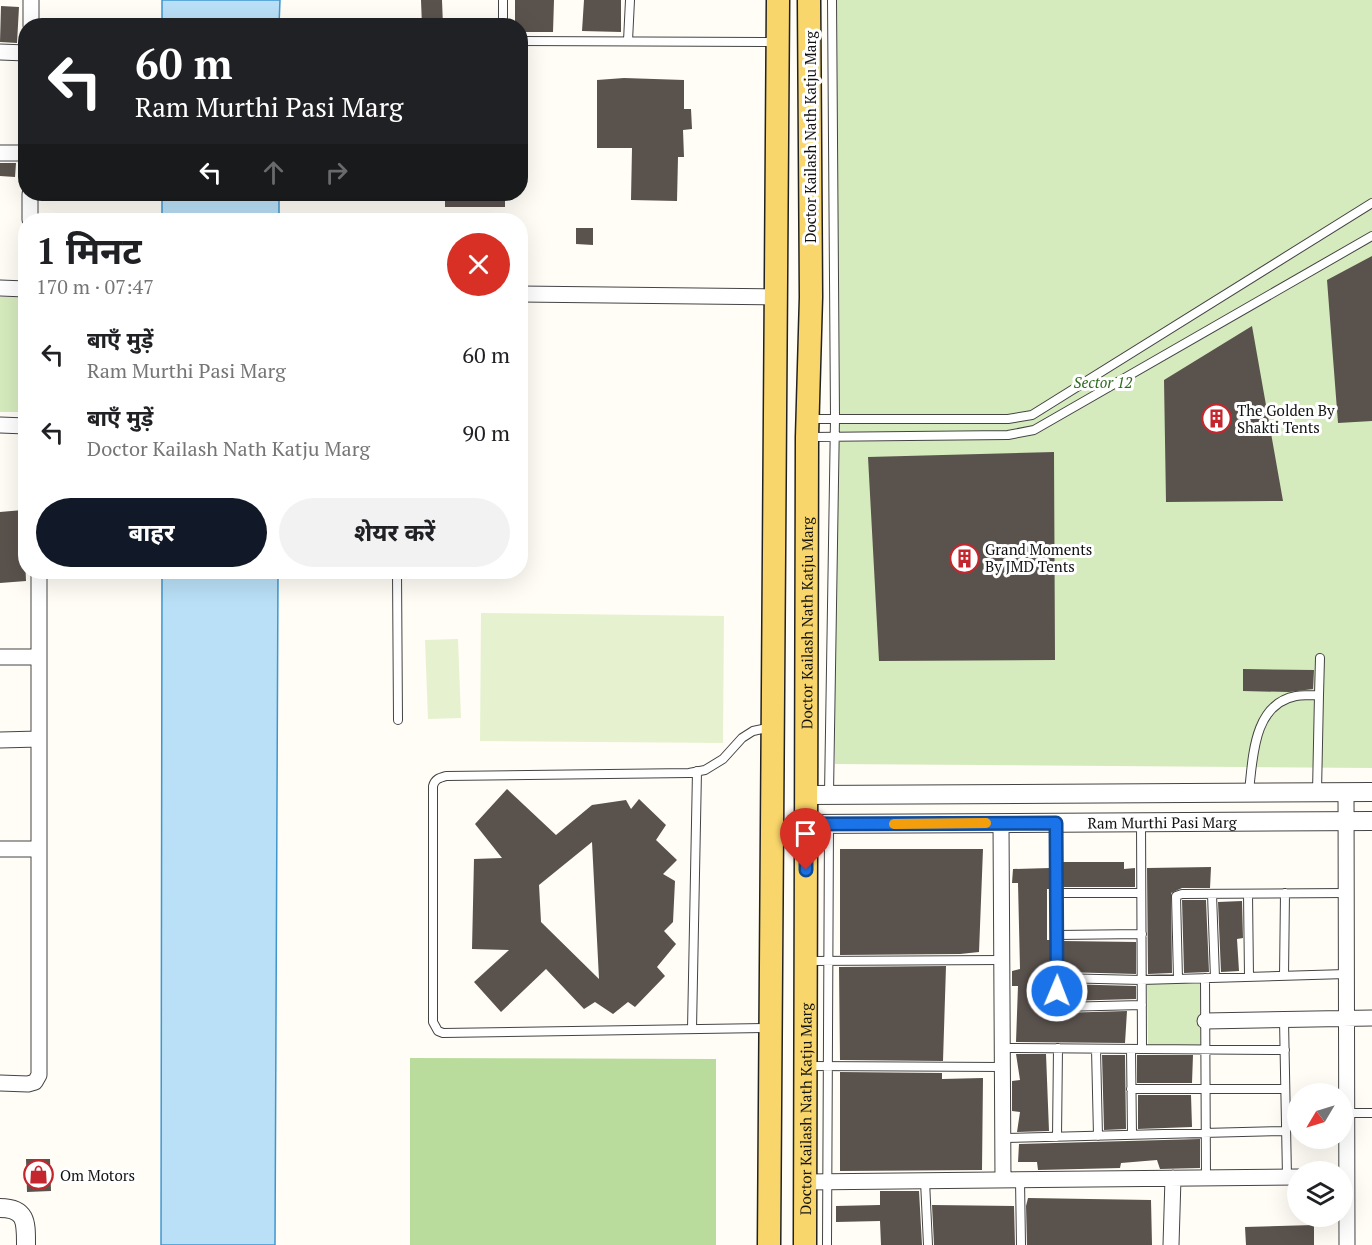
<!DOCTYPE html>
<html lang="hi">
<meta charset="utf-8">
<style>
body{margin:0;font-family:"PT Serif","Noto Sans Devanagari",serif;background:#f2f2f2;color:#202124;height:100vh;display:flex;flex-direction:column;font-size:22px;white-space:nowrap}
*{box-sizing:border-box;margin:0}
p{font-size:20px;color:#757577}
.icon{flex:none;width:33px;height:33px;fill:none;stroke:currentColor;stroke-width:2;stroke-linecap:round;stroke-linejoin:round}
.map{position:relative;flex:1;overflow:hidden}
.details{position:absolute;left:18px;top:213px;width:510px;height:366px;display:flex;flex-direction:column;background:#fff;border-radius:24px;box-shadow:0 6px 24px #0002}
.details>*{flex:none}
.banner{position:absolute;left:18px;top:18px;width:510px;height:183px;border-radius:24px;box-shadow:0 6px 24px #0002;background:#202124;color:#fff;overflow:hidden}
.needle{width:39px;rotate:232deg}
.controls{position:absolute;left:1287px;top:1083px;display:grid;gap:12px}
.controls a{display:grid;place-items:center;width:66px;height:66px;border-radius:50%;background:#fff;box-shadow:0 6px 24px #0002;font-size:30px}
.pin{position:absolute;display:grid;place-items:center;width:51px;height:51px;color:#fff;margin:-62px -26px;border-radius:50% 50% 50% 0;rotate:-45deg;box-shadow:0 0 6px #0007}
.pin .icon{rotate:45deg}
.me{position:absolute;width:66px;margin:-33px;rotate:1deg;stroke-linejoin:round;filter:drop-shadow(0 0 4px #0008)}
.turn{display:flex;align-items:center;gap:21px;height:126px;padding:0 18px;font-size:27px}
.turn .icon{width:78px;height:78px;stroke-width:2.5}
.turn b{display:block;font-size:42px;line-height:51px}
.lanes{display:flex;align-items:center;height:57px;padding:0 18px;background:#0003;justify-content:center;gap:30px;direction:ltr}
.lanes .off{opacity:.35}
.round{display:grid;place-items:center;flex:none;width:63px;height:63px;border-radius:32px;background:#f2f2f2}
.overview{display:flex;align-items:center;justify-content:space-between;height:102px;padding:0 18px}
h1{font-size:36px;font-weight:700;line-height:45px}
.button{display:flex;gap:12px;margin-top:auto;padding:12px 18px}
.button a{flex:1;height:69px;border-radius:36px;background:#111827;color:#fff;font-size:24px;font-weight:700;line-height:69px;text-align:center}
.button a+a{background:#f2f2f2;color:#202124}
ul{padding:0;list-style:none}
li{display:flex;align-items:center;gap:18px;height:78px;padding:0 18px}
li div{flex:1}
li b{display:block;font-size:22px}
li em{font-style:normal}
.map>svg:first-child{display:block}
.green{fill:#d5ebbd}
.forest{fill:#b9dc9c}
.pitch{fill:#e6f2cf}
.water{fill:#b9e0f7;stroke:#3f96cf;stroke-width:1.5}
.building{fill:#5a524d;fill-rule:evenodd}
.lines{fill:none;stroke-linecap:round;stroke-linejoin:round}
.service-casing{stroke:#444;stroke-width:10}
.minor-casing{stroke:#444;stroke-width:17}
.tertiary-casing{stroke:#444;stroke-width:20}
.primary-casing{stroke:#222;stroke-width:25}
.service{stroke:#fff;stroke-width:8}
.minor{stroke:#fff;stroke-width:15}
.tertiary{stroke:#fff;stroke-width:18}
.primary{stroke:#f9d66b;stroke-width:22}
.route-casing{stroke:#114b97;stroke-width:15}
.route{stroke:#1a73e8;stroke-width:10}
.slow{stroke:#f59e0b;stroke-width:10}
.labels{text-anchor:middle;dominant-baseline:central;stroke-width:6;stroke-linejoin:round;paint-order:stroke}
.street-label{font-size:15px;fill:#111;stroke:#fff}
.park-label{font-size:15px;font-style:italic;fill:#2f6b1f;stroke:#fff}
.poi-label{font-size:15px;fill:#111;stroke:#fff;text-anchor:start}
</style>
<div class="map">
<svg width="1372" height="1245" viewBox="0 0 1372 1245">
<rect width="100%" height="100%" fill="#fffdf5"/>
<!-- green -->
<path class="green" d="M 835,0 L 1372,0 L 1372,768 L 835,764 Z
M 0,297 L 25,297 L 25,412 L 0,412 Z
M 1200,980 L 1201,1045 L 1148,1046 L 1147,981 Z"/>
<!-- forest -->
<path class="forest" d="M 410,1058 L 716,1059 L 716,1245 L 410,1245 Z"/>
<!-- pitch -->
<path class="pitch" d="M 481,613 L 724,616 L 723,743 L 480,741 Z
M 458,639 L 461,718 L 428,719 L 425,640 Z"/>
<!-- water -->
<path class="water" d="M 162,0 L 280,0 L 279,25 L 162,25 Z
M 162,194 L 279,194 L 279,220 L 162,220 Z
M 162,572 L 278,572 L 275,1245 L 161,1245 Z"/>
<!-- building -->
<path class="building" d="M 421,0 L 442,0 L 443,26 L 422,26 Z
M 515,0 L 554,0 L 553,32 L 520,32 L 520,26 L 515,26 Z
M 584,0 L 621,0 L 621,32 L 582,31 Z
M 1,6 L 19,7 L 17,43 L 0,42 Z
M 624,78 L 684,80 L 684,109 L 691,109 L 692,129 L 683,130 L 684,157 L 678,157 L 677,201 L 631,200 L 632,148 L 597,148 L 597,80 Z
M 0,163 L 16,163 L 15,177 L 0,176 Z
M 445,194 L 505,194 L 505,207 L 445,207 Z
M 576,228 L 593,228 L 593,245 L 576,244 Z
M 1372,256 L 1372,421 L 1338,423 L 1327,280 Z
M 1252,326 L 1283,501 L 1166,502 L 1164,380 Z
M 1054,452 L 1055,660 L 879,661 L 868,457 Z
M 23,510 L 26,581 L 0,583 L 0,512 Z
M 1243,669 L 1314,670 L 1313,689 L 1289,692 L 1243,691 Z
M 507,789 L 556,835 L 592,805 L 626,800 L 631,809 L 639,799 L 666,825 L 656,840 L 677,860 L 663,874 L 675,881 L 673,922 L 664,931 L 676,944 L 657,967 L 665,976 L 635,1007 L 628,1002 L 613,1014 L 595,1002 L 584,1009 L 546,969 L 501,1012 L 474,982 L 509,950 L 472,949 L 474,859 L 502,858 L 475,824 ZM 592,842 L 599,979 L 541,922 L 539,885 Z
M 840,849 L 983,849 L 979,952 L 960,954 L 840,955 Z
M 1062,862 L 1124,862 L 1124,869 L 1135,868 L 1135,887 L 1062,887 Z
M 1211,867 L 1210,888 L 1182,888 L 1171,893 L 1172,973 L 1148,974 L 1147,868 Z
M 1050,868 L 1050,889 L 1047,889 L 1047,940 L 1051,940 L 1052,1009 L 1059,1013 L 1127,1011 L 1125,1043 L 1016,1042 L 1018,986 L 1012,986 L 1012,971 L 1020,969 L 1018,883 L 1012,883 L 1013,869 Z
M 1182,900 L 1206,900 L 1209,972 L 1184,973 Z
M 1242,901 L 1243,938 L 1237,939 L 1239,971 L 1221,972 L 1218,902 Z
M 1063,941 L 1136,942 L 1136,974 L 1063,972 Z
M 946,966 L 943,1061 L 840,1060 L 839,967 Z
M 1063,984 L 1136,986 L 1136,999 L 1063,1001 Z
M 1046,1054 L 1049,1131 L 1017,1132 L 1020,1112 L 1012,1111 L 1012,1081 L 1020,1080 L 1016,1054 Z
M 1102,1055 L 1125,1055 L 1126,1129 L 1104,1130 Z
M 1137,1055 L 1193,1055 L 1192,1083 L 1137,1083 Z
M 840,1072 L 942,1073 L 942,1079 L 983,1078 L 982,1170 L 840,1171 Z
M 1138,1095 L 1191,1095 L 1192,1127 L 1138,1129 Z
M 1200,1139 L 1200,1168 L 1160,1169 L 1157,1160 L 1121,1163 L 1120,1168 L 1038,1170 L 1037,1162 L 1018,1162 L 1019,1144 Z
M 26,1159 L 50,1159 L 51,1191 L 27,1192 Z
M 880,1191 L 919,1191 L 922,1245 L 881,1245 L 880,1221 L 836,1222 L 836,1206 L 880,1205 Z
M 1028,1198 L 1151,1200 L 1152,1245 L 1027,1245 L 1026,1206 Z
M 932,1205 L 1014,1206 L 1015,1245 L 934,1245 Z
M 1314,1225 L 1314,1245 L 1246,1245 L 1245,1227 Z"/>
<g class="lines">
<defs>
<path id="service" d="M 503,0 L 503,26
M 520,41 L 776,42
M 628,41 L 630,0
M 809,419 L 1008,419 L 1032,415 L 1372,203
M 811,437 L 1008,435 L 1034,430 L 1372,236
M 397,572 L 398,720
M 1319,695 L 1320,658
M 1249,791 C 1253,758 1253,704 1296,696 C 1303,695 1312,695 1319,695 L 1317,792
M 829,794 L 835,418 L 832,0
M 1141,822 L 1142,1049
M 1056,823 L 1057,1006 L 1059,1007 L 1142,1005
M 1057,893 L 1141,893
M 1212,894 L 1215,978
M 1248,894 L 1249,977
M 1057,935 L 1142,934
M 808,961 L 1002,960
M 1284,976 L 1285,893
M 1057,978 L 1141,980 L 1346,974
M 1205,978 L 1206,1178
M 1178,979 L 1176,896 L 1182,894 L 1346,893
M 1284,1020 L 1287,1177
M 769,1028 L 443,1033 L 438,1031 L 433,1022 L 433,786 C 435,779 439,778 446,776 L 689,773 L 705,770 L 723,759 L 742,738 L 753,731 L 771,727
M 692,1029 L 697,771
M 1002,1048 L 1285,1050
M 1096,1049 L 1098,1136
M 1131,1049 L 1132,1135
M 809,1066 L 1003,1067
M 1131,1089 L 1285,1089
M 1347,1113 L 1372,1113
M 1057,1137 L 1058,1048
M 1003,1138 L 1285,1131
M 1020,1180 L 1021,1245
M 925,1181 L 928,1245
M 827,1245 L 829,824"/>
<path id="minor" d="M 31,26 L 31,0
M 0,52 L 26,53
M 0,153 L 26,153
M 30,220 L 30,194
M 0,288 L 26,289
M 520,294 L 778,297
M 0,425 L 26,426
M 0,657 L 39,657
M 0,740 L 39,739
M 1346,792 L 1347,1245
M 1001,823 L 1003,1180
M 0,849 L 38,849
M 1205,1021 L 1372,1018
M 0,1083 L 28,1084 L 35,1082 L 39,1075 L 39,572
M 805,1182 L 1298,1177
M 1171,1245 L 1173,1178"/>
<g id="tertiary">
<path d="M 806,795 L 1372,792"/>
<path id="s1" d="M 806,824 L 1372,821"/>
<path d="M 0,1208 C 27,1208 26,1223 26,1245"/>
</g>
<g id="primary">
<path d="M 769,1245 L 778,0"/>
<path id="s2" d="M 805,1245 L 807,437 L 811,297 L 809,0"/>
</g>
</defs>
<!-- service casing -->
<use href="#service" class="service-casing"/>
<!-- minor casing -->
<use href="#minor" class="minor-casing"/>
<!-- tertiary casing -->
<use href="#tertiary" class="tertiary-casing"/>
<!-- primary casing -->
<use href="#primary" class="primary-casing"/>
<!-- service -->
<use href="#service" class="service"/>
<!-- minor -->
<use href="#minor" class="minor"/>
<!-- tertiary -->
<use href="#tertiary" class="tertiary"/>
<!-- primary -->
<use href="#primary" class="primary"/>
</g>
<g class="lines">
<defs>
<path id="route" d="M 806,870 L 806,824 L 1056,823 L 1057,991"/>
</defs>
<!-- route casing -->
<use href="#route" class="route-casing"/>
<!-- route -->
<use href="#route" class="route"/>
<!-- slow -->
<path class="slow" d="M 894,824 L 986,823"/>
</g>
<!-- icons -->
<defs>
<symbol id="building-ring" viewBox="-11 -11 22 22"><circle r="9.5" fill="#fff" stroke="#c4262e" stroke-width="1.5"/><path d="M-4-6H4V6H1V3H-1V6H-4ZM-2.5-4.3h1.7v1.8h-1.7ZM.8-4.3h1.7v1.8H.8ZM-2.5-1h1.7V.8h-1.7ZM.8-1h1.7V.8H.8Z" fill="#c4262e"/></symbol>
<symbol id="shop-ring" viewBox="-11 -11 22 22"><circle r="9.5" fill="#fff" stroke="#c4262e" stroke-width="1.5"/><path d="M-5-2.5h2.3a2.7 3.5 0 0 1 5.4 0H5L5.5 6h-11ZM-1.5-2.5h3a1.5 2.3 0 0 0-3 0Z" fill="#c4262e"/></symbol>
</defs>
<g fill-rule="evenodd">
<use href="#building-ring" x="1200" y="402" width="33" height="33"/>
<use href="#building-ring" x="948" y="542" width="33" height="33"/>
<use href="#shop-ring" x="22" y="1158" width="33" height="33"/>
</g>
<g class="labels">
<!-- street labels -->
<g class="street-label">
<text transform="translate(810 137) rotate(-90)">Doctor Kailash Nath Katju Marg</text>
<text stroke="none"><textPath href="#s2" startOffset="622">Doctor Kailash Nath Katju Marg</textPath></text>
<text stroke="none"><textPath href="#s1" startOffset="356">Ram Murthi Pasi Marg</textPath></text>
<text stroke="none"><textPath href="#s2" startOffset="136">Doctor Kailash Nath Katju Marg</textPath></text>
</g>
<!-- park labels -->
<g class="park-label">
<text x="1103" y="382">Sector 12</text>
</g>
<!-- poi labels -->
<g class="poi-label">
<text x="1237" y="410">The Golden By<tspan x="1237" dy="17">Shakti Tents</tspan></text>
<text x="985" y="549">Grand Moments<tspan x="985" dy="17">By JMD Tents</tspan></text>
<text x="60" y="1175">Om Motors</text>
</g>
</g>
</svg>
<div class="controls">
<a><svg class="needle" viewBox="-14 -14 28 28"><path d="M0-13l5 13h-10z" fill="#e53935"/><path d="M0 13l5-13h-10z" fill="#757577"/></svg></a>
<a><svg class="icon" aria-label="layers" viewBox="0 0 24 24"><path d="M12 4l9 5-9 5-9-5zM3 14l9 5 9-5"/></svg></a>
</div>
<div class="pin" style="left:806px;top:870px;background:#d93025"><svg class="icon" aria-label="arrive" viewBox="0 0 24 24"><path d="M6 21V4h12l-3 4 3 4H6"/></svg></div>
<svg class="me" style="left:1057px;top:991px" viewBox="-20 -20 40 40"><circle r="17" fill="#1a73e8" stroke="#fff" stroke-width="3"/><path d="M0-11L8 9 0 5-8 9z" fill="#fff"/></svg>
<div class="banner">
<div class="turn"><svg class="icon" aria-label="left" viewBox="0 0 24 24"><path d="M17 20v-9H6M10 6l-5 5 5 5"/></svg><div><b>60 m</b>Ram Murthi Pasi Marg</div></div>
<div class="lanes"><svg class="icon" aria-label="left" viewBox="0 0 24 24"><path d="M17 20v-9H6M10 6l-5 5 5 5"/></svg><svg class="icon off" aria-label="ahead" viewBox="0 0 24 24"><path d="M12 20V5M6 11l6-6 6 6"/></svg><svg class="icon off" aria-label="right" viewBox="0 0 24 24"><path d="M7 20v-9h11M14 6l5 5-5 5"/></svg></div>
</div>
<section class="details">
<div class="overview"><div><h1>1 मिनट</h1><p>170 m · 07:47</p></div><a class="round" style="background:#d93025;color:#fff"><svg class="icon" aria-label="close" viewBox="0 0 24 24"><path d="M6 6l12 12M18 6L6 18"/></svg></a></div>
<ul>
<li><svg class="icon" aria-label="left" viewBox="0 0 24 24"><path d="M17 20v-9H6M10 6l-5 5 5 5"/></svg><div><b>बाएँ मुड़ें</b><p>Ram Murthi Pasi Marg</p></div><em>60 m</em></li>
<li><svg class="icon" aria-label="left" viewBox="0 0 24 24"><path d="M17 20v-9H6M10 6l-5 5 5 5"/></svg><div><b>बाएँ मुड़ें</b><p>Doctor Kailash Nath Katju Marg</p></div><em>90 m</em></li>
</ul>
<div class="button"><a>बाहर</a><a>शेयर करें</a></div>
</section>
</div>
